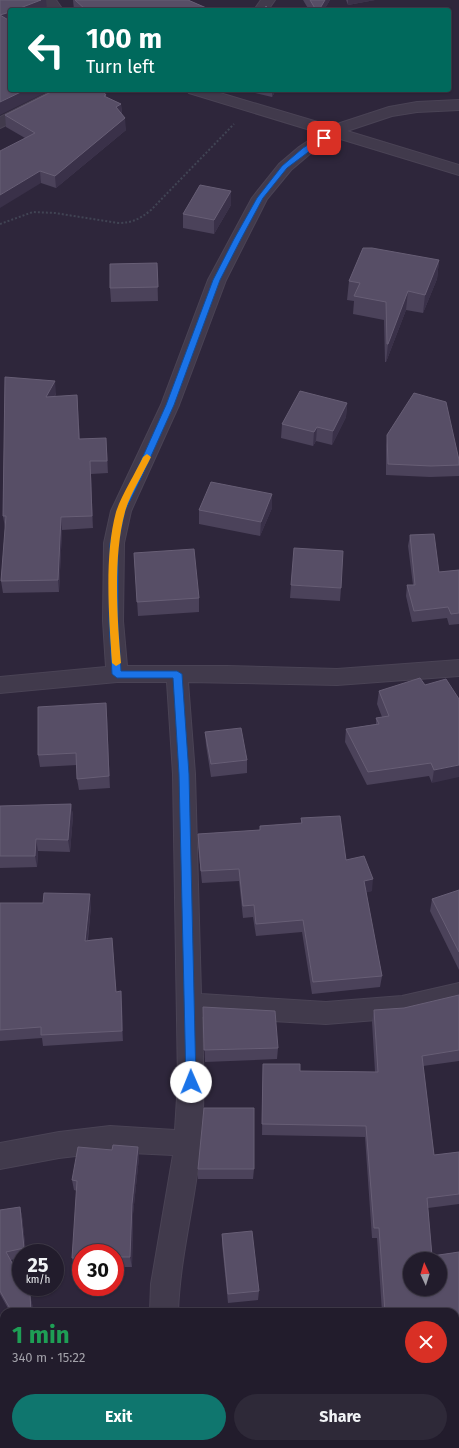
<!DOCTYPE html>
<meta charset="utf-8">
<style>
body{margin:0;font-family:"Fira Sans",sans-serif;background:#2e2938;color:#f1f3f6;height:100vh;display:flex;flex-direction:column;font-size:15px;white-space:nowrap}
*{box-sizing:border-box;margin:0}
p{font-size:13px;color:#a2a1a9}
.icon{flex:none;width:22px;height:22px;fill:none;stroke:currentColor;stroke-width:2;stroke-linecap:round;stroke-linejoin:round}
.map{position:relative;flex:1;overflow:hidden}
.details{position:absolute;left:0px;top:1308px;width:459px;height:140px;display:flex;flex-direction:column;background:#221c2c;border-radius:12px 12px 0 0;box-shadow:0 1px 3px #0004,0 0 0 1px #3f3a48}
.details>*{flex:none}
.banner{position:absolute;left:8px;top:8px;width:443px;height:84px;border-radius:4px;box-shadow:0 1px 3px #0004,0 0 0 1px #3f3a48;background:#00695c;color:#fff;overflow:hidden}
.needle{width:26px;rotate:356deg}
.fabs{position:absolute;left:403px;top:1252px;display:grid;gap:8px}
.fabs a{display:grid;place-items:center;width:44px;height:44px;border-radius:50%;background:#221c2c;box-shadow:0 1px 3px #0004,0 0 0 1px #3f3a48;font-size:20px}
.speed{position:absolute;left:12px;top:1244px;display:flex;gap:8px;font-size:20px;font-weight:700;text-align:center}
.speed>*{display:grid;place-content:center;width:52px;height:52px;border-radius:50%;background:#221c2c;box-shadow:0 1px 3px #0004,0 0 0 1px #3f3a48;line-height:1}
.speed small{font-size:10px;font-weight:400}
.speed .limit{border:6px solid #d22;background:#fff;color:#111}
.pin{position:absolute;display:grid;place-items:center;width:34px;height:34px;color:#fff;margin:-17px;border-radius:8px;box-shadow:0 2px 6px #0006}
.me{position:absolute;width:44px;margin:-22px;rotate:359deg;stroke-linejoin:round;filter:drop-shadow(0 0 3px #0008)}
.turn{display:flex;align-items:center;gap:14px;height:84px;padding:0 12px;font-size:18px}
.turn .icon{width:52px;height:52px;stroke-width:2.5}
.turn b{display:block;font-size:28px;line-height:34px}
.round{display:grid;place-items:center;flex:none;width:42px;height:42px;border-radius:21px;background:#2e2938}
.head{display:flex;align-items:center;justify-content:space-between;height:68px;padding:0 12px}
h1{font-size:24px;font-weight:700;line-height:30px;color:#1e9e55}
.action{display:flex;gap:8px;margin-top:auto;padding:8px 12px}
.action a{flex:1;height:46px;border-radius:24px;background:#0f766e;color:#fff;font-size:16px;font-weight:700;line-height:46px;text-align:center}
.action a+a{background:#2e2938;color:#f1f3f6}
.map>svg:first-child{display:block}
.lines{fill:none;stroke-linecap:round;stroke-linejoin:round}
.minor-casing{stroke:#4a4355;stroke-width:2}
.path{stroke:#414454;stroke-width:2;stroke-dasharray:2 2;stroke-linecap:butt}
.minor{fill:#413a4c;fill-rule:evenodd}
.wall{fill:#4b425a;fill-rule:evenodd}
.shaded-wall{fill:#3a3149}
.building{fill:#574e66;stroke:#675e75;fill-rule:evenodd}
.route{fill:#1a73e8;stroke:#114b97}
.slow{fill:#f59e0b}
</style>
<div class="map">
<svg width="459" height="1448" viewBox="0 0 459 1448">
<rect width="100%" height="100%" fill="#2e263b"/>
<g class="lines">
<defs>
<path id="minor" d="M 42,0 L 56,0 L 63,10 L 49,10 Z
M 261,0 L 275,0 L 268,10 L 254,10 Z
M 54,90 L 74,90 L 71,93 L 0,128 L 0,117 Z
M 186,90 L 210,90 L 331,126 L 389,107 L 417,102 L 459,100 L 459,110 L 417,112 L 392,116 L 347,131 L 459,165 L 459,175 L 334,137 L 311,153 L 291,170 L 267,199 L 226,280 L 179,405 L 131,511 L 124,543 L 123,621 L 127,666 L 227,666 L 337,669 L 459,660 L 459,676 L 337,685 L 188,682 L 195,774 L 201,994 L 326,1002 L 402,996 L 459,983 L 459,1005 L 402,1018 L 326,1024 L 202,1017 C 203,1059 205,1101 201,1142 C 196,1199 180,1255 178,1312 L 150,1312 L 151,1284 L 173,1155 L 110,1152 L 59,1158 L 0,1169 L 0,1143 L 59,1132 L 110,1126 L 175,1130 L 178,1082 L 173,774 L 167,682 L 117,682 L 0,693 L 0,677 L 106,667 L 103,621 L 104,543 L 111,511 L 161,405 L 208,280 L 252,198 L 279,164 L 299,147 L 320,133 L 189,93 Z
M 157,1444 L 187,1444 L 188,1448 L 158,1448 Z"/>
</defs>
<!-- minor casing -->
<use href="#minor" class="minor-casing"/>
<!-- path -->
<path class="path" d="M 0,224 L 33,212 L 55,213 L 118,223 C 132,223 140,219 151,210 L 234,124"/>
<!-- minor -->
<use href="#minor" class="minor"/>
</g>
<!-- wall -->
<path class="wall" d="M 73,0 L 188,0 L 211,10 L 74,10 Z
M 303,0 L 330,0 L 324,10 L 309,10 Z
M 346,0 L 375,0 L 348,5 Z
M 242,90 L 276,90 L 272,97 Z
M 106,97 L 121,104 L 122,114 L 126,130 L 56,188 L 41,183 L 25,138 L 6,127 L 5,115 Z
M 231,191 L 231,205 L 214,234 L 183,228 L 183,214 Z
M 439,260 L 437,279 L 423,313 L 406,310 L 386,362 L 385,362 L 384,320 L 353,314 L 354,301 L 347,300 L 349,281 Z
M 157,263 L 158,301 L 111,302 L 110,288 Z
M 5,377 L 56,393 L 55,397 L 77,395 L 80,439 L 107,450 L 108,473 L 91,474 L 93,528 L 62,530 L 59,592 L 3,593 L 1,581 L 5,528 L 3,516 Z
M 347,403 L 346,417 L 332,445 L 316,441 L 313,446 L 281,438 L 282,424 Z
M 387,435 L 459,460 L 459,476 L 430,477 L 386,475 L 386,446 Z
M 272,494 L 272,508 L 260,536 L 199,524 L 199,510 Z
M 410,535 L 439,572 L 459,570 L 459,624 L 449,625 L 447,618 L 412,622 L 406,596 L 407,585 L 413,585 L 408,546 Z
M 134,553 L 199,598 L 199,612 L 138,616 Z
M 291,585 L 341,588 L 340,601 L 290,598 Z
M 425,685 L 459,699 L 432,783 L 429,776 L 367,785 L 345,742 L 346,729 L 376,724 L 376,718 L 382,717 L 377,704 L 379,691 Z
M 107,715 L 110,788 L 79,790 L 77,779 L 77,765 L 40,767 L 38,755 Z
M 205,732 L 247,760 L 247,773 L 211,777 L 206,745 Z
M 71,804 L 73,816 L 70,852 L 38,851 L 37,867 L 0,868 L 0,806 Z
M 301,818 L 346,860 L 372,891 L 366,892 L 382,976 L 380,987 L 312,994 L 302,932 L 256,936 L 253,917 L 243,918 L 239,881 L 202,883 L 198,847 L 198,834 L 260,830 L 260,826 L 301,823 Z
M 459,890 L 459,970 L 430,911 L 432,899 Z
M 0,903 L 91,906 L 88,940 L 112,938 L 116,992 L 122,1003 L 123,1041 L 43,1046 L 42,1038 L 0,1041 Z
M 459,995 L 459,1061 L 423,1066 L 434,1155 L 459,1152 L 459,1204 L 428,1208 L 432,1256 L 459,1252 L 459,1448 L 440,1448 L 439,1444 L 455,1444 L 455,1312 L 382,1312 L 377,1238 L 372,1238 L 365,1137 L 262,1135 L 263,1064 L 300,1064 L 300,1071 L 375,1072 L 372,1022 L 374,1010 L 404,1008 ZM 410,1259 L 440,1259 L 440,1289 L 410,1289 Z
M 203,1007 L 278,1048 L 277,1059 L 205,1062 Z
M 138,1147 L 139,1157 L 133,1214 L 132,1267 L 115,1267 L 115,1253 L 81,1253 L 81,1267 L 74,1267 L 72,1258 L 77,1191 L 74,1190 L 72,1180 L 112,1150 Z
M 198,1169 L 254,1169 L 253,1179 L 198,1179 Z
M 20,1207 L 22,1216 L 26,1253 L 21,1253 L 21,1258 L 11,1260 L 32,1303 L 33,1312 L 10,1312 L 0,1294 L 0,1210 Z
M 222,1234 L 259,1291 L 258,1300 L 228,1303 L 222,1244 Z
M 0,1318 L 4,1318 L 4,1359 L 0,1359 Z"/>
<!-- shaded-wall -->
<path class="shaded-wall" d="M 41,0 L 46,0 L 47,10 L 15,10 Z
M 325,0 L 330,0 L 324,10 L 319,10 Z
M 348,0 L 375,0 L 348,5 Z
M 10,12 L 10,24 L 0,15 Z
M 25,90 L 51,90 L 0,115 L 0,102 Z
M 272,90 L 276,90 L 272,97 Z
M 121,104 L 122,117 L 116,107 Z
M 125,118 L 126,130 L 56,188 L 55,176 Z
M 40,171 L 41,183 L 0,208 L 0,195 Z
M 231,191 L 231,205 L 214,234 L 214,220 Z
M 439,260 L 437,279 L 423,313 L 425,295 Z
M 408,291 L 406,310 L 386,362 L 388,344 Z
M 55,381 L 56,393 L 47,410 L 46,397 Z
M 77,395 L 78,408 L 80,451 L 79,439 Z
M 347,403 L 346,417 L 332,445 L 333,431 Z
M 317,427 L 316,441 L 313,446 L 314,432 Z
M 106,438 L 107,450 L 108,473 L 107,461 Z
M 90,461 L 91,474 L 93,528 L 92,516 Z
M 272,494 L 272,508 L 260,536 L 261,522 Z
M 61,517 L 62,530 L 59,592 L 58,580 Z
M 106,703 L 107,715 L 110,788 L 109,776 Z
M 459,765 L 459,777 L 432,783 L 434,770 Z
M 71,804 L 73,816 L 70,852 L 68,840 Z
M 36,839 L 38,851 L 37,867 L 35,856 Z
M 373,879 L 372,891 L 363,893 L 364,881 Z
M 90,894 L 91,906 L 86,952 L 85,941 Z
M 112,938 L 113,949 L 117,1003 L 116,992 Z
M 121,991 L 122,1003 L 123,1041 L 122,1031 Z
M 138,1147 L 139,1157 L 133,1214 L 132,1267 L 130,1257 L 132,1204 Z
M 20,1207 L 22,1216 L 26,1253 L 24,1248 Z
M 30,1294 L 32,1303 L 33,1312 L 31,1312 Z"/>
<!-- building -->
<path class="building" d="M 0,0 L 41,0 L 15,10 L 10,10 L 10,12 L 0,15 L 10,21 L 10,90 L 25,90 L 0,102 Z
M 75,0 L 188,0 L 211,10 L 86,10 Z
M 310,0 L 325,0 L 319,10 L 316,10 Z
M 266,6 L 269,10 L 264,10 Z
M 55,90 L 102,90 L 106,95 L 104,96 L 121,104 L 116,107 L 125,118 L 55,176 L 40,171 L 0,195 L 0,151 L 35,133 L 5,115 Z
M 200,185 L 231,191 L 214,220 L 183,214 Z
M 363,248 L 372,248 L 439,260 L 425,295 L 408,291 L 388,344 L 387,344 L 386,302 L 354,296 L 360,283 L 349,281 Z
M 157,263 L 158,287 L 110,288 L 110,264 Z
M 5,377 L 55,381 L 46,397 L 77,395 L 79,439 L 106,438 L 107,461 L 90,461 L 92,516 L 61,517 L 58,580 L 1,581 L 6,516 L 3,516 Z
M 300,391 L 347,403 L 333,431 L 317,427 L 314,432 L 282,424 Z
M 414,393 L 446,402 L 459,460 L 459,465 L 431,466 L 388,464 L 387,435 Z
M 211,482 L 272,494 L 261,522 L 199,510 Z
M 434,534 L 439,572 L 459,570 L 459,613 L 451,614 L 448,607 L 414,611 L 407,585 L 415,585 L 410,535 Z
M 294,548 L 343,551 L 341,588 L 291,585 Z
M 194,549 L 199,598 L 137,602 L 134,553 Z
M 420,678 L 425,685 L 446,679 L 459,699 L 459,765 L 434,770 L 431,763 L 368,772 L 346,729 L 379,724 L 376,718 L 389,716 L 379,691 Z
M 106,703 L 109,776 L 77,779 L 76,753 L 38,755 L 38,707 Z
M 241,728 L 247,760 L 211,764 L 205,732 Z
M 71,804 L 68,840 L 36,839 L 35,856 L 0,856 L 0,806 Z
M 340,816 L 346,860 L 364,856 L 373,879 L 364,881 L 382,976 L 313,982 L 303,920 L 256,924 L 254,905 L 243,906 L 239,869 L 201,871 L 198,834 L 260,830 L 260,826 L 302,823 L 301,818 Z
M 459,890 L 459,952 L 432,899 Z
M 44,893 L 90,894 L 85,941 L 112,938 L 116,992 L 121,991 L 122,1031 L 41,1035 L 41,1027 L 0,1030 L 0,903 L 43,903 Z
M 459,995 L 459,1050 L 422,1056 L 434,1155 L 459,1152 L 459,1194 L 427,1198 L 432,1256 L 459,1252 L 459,1448 L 445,1448 L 444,1444 L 455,1444 L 455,1312 L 385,1312 L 379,1228 L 374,1228 L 366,1126 L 262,1124 L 263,1064 L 300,1064 L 300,1071 L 378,1072 L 374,1010 L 404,1008 ZM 410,1259 L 440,1259 L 440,1289 L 410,1289 Z
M 203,1007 L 275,1011 L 278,1048 L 204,1050 Z
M 204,1108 L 254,1108 L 254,1169 L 198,1169 Z
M 113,1145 L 138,1147 L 132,1204 L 130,1257 L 115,1257 L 115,1253 L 81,1253 L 81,1258 L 72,1258 L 77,1181 L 72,1180 L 78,1147 L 112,1150 Z
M 20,1207 L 24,1248 L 6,1252 L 21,1279 L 21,1287 L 26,1287 L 30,1294 L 31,1312 L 12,1312 L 0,1291 L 0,1210 Z
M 252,1231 L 259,1291 L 228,1294 L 222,1234 Z
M 0,1318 L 4,1318 L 4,1351 L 0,1351 Z
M 58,1444 L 136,1444 L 136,1448 L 58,1448 Z
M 253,1444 L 382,1444 L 382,1448 L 253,1448 Z"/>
<!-- route -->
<path class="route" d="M 322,136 L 327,138 L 287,168 L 263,198 L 241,239 L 220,280 L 174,405 L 143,474 L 125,511 L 118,544 L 118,621 L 121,671 L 177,671 L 182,674 L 189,774 L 196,1082 L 195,1086 L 191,1087 L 187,1086 L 186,1082 L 179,774 L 173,678 L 117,678 L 112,674 L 109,621 L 110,544 L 117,511 L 135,474 L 166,405 L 213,280 L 234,239 L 257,198 L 282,166 L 303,148 Z"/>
<!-- slow -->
<path class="slow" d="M 147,454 L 151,457 C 144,472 129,496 125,512 C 113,556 117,617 121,663 L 116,666 L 112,663 C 109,617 104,556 116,512 C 121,496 136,472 143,457 Z"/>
</svg>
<div class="fabs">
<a><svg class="needle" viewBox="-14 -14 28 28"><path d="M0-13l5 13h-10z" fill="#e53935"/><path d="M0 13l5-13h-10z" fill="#a2a1a9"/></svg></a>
</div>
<div class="speed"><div>25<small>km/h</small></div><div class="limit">30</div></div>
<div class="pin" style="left:324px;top:138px;background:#d93025"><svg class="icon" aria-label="arrive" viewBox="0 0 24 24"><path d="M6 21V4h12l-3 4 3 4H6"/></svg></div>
<svg class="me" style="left:191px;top:1082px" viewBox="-20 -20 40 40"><circle r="19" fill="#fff"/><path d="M0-13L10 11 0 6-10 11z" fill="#1a73e8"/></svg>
<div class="banner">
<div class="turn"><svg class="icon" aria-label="left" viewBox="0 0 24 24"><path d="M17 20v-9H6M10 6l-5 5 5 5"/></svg><div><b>100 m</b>Turn left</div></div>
</div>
<section class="details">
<div class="head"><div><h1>1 min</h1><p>340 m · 15:22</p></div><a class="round" style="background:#d93025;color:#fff"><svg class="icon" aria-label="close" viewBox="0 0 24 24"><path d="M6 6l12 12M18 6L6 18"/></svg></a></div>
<div class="action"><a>Exit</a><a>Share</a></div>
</section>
</div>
